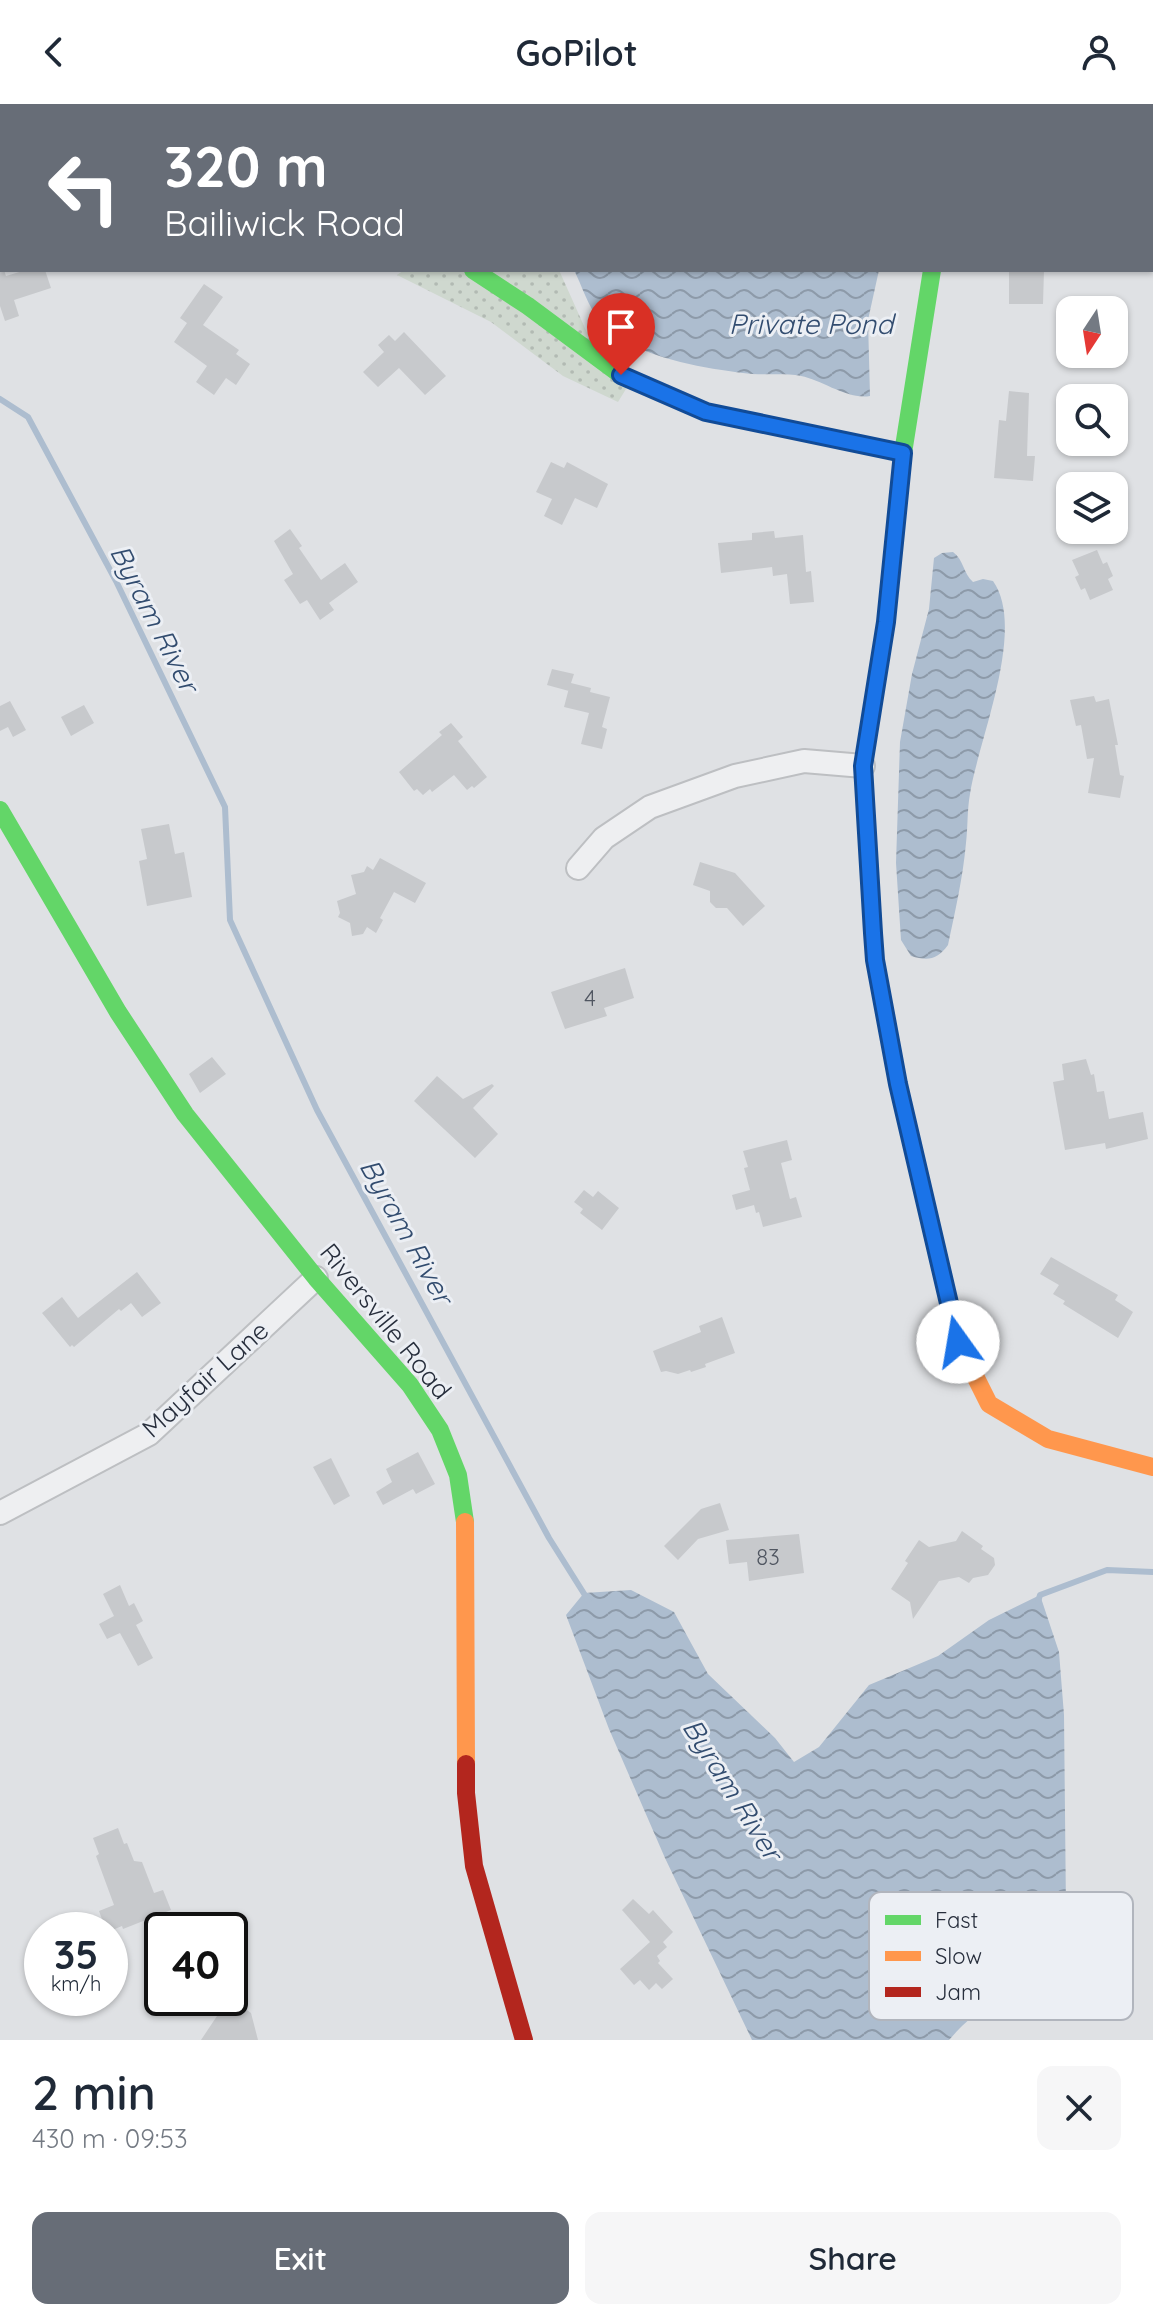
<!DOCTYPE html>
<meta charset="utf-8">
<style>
body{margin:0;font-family:Quicksand,sans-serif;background:#f6f6f7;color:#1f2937;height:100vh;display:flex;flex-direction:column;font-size:30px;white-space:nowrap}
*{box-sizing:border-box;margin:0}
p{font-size:26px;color:#747a83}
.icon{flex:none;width:44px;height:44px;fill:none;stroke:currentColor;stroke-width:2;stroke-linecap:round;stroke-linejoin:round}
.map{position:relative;height:1936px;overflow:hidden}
.panel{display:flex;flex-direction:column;background:#fff;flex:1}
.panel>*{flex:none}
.top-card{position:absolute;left:0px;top:0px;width:1154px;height:168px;box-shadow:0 2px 6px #0004;background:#676d77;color:#fff;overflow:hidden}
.needle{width:52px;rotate:192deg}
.buttons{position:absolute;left:1056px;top:192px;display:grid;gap:16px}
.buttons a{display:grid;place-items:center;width:72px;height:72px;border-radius:16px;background:#fff;box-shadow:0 2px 6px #0004;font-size:40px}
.speed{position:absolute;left:24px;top:1808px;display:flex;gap:16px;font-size:40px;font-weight:700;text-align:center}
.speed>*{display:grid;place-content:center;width:104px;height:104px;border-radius:50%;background:#fff;box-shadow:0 2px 6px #0004;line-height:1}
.speed small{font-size:20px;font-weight:400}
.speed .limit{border:4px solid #111;border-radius:12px;background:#fff;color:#111}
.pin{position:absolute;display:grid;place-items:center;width:68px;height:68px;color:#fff;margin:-82px -34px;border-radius:50% 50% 50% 0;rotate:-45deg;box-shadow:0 0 8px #0007}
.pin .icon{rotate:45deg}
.me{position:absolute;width:88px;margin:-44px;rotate:347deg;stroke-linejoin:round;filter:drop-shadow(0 0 6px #0008)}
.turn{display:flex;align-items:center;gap:28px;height:168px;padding:0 32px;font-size:36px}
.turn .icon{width:104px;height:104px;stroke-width:2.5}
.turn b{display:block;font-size:56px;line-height:68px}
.round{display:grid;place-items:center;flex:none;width:84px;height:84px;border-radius:16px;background:#f6f6f7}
.head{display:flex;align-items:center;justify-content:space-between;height:136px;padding:0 32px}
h1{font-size:48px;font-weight:600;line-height:60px}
.primary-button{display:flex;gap:16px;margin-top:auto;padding:16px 32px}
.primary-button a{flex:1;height:92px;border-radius:16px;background:#676d77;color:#fff;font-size:32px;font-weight:600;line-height:92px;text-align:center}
.primary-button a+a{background:#f6f6f7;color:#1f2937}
header{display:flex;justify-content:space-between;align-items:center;height:104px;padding:0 32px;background:#fff;font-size:36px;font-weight:600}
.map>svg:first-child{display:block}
.park{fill:url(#park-dots)}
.water{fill:url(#water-waves)}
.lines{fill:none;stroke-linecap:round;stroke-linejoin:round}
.stream{stroke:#adbdcf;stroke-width:6}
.building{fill:#c7c9cc}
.street-casing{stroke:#bdbfc2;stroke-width:26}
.street{stroke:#eeeff1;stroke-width:22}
.fast{stroke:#63d668;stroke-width:18}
.slow{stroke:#ff974d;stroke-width:18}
.jam{stroke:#b3261e;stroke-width:18}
.route-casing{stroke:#114b97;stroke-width:20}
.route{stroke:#1a73e8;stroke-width:14}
.labels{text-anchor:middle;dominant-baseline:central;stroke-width:6;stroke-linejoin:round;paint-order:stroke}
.number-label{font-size:22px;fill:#505661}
.street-label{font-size:26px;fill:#272e3c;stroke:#eceff4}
.water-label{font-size:28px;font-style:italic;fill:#324c6f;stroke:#eceff4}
.key{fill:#eceff4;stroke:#b1b5bd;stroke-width:2}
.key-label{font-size:22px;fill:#272e3c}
</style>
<header><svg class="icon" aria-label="back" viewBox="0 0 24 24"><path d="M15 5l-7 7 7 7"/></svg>GoPilot<svg class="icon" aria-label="person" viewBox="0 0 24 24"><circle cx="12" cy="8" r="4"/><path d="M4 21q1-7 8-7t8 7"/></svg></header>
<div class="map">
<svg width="1153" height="1936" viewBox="0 0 1153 1936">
<defs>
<pattern id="park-dots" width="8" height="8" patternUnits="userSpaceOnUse" patternTransform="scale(2)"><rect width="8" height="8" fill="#cfd8cf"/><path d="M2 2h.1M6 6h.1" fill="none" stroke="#b2bab3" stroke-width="1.8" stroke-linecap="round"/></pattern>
<pattern id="water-waves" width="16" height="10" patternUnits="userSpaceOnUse" patternTransform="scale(2)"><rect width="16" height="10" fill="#adbdcf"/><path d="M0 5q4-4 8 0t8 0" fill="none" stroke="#8d9aa9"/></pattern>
</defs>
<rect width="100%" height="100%" fill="#dfe1e4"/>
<!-- park -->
<path class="park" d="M 404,166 L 559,166 L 597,251 L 634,272 L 618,298 L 563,272 L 491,218 L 397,171 Z"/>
<!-- water -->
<path class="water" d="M 277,0 L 744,0 L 744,2 L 280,2 Z
M 574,166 L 879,166 L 868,216 L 870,292 C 848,296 822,276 801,272 C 786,269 768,271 752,270 C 707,265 628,253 599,216 C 588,202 582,182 574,166 Z
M 953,448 C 964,456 963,469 973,478 L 983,475 L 993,477 C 1027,525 978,637 970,690 C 967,706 968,723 966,739 C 963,773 955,808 948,841 C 937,856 928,857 911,852 L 901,836 L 896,759 L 900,638 L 912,570 L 929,505 L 934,454 L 942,449 Z
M 631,1486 L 674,1508 L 708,1570 L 775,1634 L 794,1658 L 819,1643 L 869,1581 L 938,1552 L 989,1516 L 1040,1491 L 1059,1548 L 1064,1611 L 1066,1807 C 1060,1843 1045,1881 1012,1901 C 1002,1907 987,1905 976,1911 C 967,1916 956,1928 949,1936 L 752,1936 L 665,1754 L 609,1625 L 566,1511 L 584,1489 Z"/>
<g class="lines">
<!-- stream -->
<path class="stream" d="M 0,295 L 28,313 L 116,477 L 225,703 L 230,816 L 317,1006 L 549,1434 L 588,1496
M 1038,1498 L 1040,1491 L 1107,1466 L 1153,1468"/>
</g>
<!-- building -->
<path class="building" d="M 0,164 L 4,166 L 6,172 L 26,166 L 45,166 L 51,184 L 14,196 L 19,212 L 5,217 L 0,202 Z
M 1009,166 L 1044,166 L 1043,200 L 1009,200 Z
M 204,180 L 223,193 L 203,221 L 239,246 L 236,250 L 250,260 L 236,281 L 226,274 L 214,291 L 196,278 L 207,262 L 174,238 L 187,219 L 180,214 Z
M 404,228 L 446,272 L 425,291 L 399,264 L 378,283 L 363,268 L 384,248 L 378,241 L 389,231 L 395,237 Z
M 1009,287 L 1029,289 L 1027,352 L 1035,352 L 1033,377 L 994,374 L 999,316 L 1006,317 Z
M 551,358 L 564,364 L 567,358 L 608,380 L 597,404 L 575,394 L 562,421 L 544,412 L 552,395 L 536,388 Z
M 290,425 L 302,442 L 299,444 L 321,476 L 345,459 L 358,478 L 329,499 L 334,506 L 320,516 L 307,496 L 300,500 L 284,476 L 293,470 L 274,437 Z
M 774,427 L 775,434 L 803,431 L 806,468 L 811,467 L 814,498 L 790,500 L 787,470 L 773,472 L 772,463 L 721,469 L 718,439 L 752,436 L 752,429 Z
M 1097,446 L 1103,460 L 1107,458 L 1113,472 L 1108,475 L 1113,486 L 1090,496 L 1085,484 L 1081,486 L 1075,473 L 1079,471 L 1072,456 Z
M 552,565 L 574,570 L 571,579 L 591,584 L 590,588 L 610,593 L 602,623 L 607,625 L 602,645 L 581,640 L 589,609 L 564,603 L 569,584 L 569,587 L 547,581 Z
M 1094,592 L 1096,598 L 1109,595 L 1118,641 L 1115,641 L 1120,671 L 1124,672 L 1120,694 L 1088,689 L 1094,654 L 1087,655 L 1081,621 L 1076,622 L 1070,596 Z
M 10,597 L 26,626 L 13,633 L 8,623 L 0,627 L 0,602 Z
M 84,601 L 94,619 L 71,632 L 61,613 Z
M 451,619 L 463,633 L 458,637 L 487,673 L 474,684 L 472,682 L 467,686 L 454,671 L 432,688 L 430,685 L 423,691 L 417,685 L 414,687 L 399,668 L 442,631 L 439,628 Z
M 169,720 L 175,750 L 184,748 L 192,793 L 147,802 L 139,757 L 147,755 L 141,725 Z
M 380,754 L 426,779 L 415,799 L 394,788 L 380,814 L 383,816 L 376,829 L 367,823 L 363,830 L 352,832 L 350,819 L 338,813 L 340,809 L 337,797 L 356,790 L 351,771 L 364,768 L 367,762 L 373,766 Z
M 700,758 L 735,769 L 765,802 L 743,822 L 727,804 L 716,804 L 710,798 L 710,787 L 693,781 Z
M 625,864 L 634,894 L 604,904 L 607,912 L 565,925 L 551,888 Z
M 212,953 L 226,970 L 200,989 L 189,970 Z
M 1086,955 L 1091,971 L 1094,970 L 1097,988 L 1104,987 L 1109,1015 L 1143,1008 L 1148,1035 L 1106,1045 L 1105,1039 L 1065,1046 L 1053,978 L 1064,976 L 1062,960 Z
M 437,972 L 463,995 L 492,980 L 494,982 L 473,1004 L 498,1030 L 475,1054 L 414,997 Z
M 787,1036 L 792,1056 L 781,1059 L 790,1095 L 796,1093 L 802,1113 L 763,1123 L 759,1108 L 756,1109 L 754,1101 L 736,1106 L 732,1091 L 750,1086 L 744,1064 L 748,1063 L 743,1047 Z
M 584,1086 L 593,1093 L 598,1087 L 619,1104 L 602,1126 L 580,1109 L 583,1105 L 574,1098 Z
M 1051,1153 L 1118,1191 L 1115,1196 L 1133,1208 L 1118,1234 L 1063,1200 L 1065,1197 L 1053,1190 L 1059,1181 L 1040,1170 Z
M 137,1168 L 161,1199 L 142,1213 L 131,1199 L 121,1207 L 119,1205 L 74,1243 L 72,1241 L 70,1243 L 42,1209 L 62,1193 L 78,1214 Z
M 722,1213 L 735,1249 L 705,1260 L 706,1263 L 691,1268 L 690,1266 L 678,1270 L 666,1267 L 661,1268 L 653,1247 L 701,1228 L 699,1222 Z
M 418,1348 L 435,1380 L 416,1390 L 413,1385 L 383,1401 L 376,1388 L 392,1378 L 386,1365 Z
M 331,1354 L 350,1392 L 334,1401 L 313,1363 Z
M 720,1399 L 729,1426 L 698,1435 L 678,1456 L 664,1442 L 701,1405 Z
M 962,1427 L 983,1442 L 981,1445 L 994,1454 L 995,1461 L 988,1471 L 973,1474 L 969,1479 L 959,1473 L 939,1477 L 913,1515 L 910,1498 L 891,1485 L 908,1459 L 905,1457 L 919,1436 L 929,1443 L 956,1437 Z
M 799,1430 L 804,1469 L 749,1477 L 747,1458 L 729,1460 L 726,1436 Z
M 120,1481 L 129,1502 L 134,1499 L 143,1517 L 136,1521 L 153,1554 L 138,1562 L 120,1529 L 107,1535 L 99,1520 L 114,1512 L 103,1490 Z
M 118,1724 L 124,1740 L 127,1739 L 134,1757 L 142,1758 L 154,1789 L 163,1786 L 171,1806 L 123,1825 L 122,1822 L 110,1827 L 106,1826 L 99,1807 L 114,1801 L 96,1752 L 99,1750 L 93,1734 Z
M 633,1795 L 649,1810 L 653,1806 L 673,1828 L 663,1838 L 667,1843 L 657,1852 L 660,1857 L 658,1859 L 673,1875 L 662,1885 L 656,1879 L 649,1886 L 640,1876 L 634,1881 L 620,1865 L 650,1838 L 622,1806 Z
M 223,1903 L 230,1907 L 244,1904 L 251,1909 L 258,1936 L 201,1936 Z"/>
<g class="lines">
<defs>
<path id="street" d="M 952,2 L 952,0
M 0,69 L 2,70
M 578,764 L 604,734 L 650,703 L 735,672 L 804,657 L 863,662
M 0,1409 L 149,1330 L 316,1174"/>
</defs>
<!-- street casing -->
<use href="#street" class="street-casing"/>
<!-- street -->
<use href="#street" class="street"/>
<!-- fast -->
<path class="fast" d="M 473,166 L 528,202 L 621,271 L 706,308 L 903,349
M 932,166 L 903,349 L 886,518 L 863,662 L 875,856 L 898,980 L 939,1158
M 0,706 L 118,908 L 185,1010 L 316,1174 L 410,1281 L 440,1326 L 458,1371 L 465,1418"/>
<!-- slow -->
<path class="slow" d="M 939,1158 L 958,1238 L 989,1300 L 1048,1335 L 1153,1363
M 465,1418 L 466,1660"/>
<!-- jam -->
<path class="jam" d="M 466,1660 L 466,1689 L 474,1762 L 524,1936"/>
</g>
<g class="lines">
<defs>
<path id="route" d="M 621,271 L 706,308 L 903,349 L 886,518 L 863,662 L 873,829 L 875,856 L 898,980 L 958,1238"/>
</defs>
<!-- route casing -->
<use href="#route" class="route-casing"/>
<!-- route -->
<use href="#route" class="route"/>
</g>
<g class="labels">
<!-- number labels -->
<g class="number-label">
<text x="590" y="894">4</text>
<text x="768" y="1453">83</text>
</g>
<!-- street labels -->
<g class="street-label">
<text transform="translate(386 1217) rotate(51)">Riversville Road</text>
<text transform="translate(205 1275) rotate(-42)">Mayfair Lane</text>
</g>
<!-- water labels -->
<g class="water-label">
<text x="811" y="219">Private Pond</text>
<text transform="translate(155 514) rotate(63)">Byram River</text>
<text transform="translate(407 1127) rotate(61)">Byram River</text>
<text transform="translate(733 1685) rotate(58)">Byram River</text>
</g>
</g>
<!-- legend -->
<rect x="869" y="1788" width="264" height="128" rx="12" class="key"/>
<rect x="885" y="1811" width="36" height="10" fill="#63d668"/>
<rect x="885" y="1847" width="36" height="10" fill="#ff974d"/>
<rect x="885" y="1883" width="36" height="10" fill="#b3261e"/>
<g class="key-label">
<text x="935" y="1824">Fast</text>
<text x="935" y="1860">Slow</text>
<text x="935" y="1896">Jam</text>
</g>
</svg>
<div class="buttons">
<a><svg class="needle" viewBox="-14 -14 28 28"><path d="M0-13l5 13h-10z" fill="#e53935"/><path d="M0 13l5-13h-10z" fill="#747a83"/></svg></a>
<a><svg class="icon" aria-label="search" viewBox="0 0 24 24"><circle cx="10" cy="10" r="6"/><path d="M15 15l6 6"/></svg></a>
<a><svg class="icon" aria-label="layers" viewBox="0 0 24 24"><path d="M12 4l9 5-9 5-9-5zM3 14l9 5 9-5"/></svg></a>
</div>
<div class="speed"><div>35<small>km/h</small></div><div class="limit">40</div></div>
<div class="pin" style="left:621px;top:271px;background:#d93025"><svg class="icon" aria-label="arrive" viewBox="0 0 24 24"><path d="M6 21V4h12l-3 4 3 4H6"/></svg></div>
<svg class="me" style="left:958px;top:1238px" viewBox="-20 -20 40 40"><circle r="19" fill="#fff"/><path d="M0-13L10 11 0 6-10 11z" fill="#1a73e8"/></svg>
<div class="top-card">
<div class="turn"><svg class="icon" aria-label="left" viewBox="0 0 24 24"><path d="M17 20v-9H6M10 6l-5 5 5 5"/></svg><div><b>320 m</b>Bailiwick Road</div></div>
</div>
</div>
<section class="panel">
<div class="head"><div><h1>2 min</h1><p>430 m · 09:53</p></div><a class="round"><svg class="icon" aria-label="close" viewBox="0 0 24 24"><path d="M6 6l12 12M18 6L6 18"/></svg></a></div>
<div class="primary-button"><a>Exit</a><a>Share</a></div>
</section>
